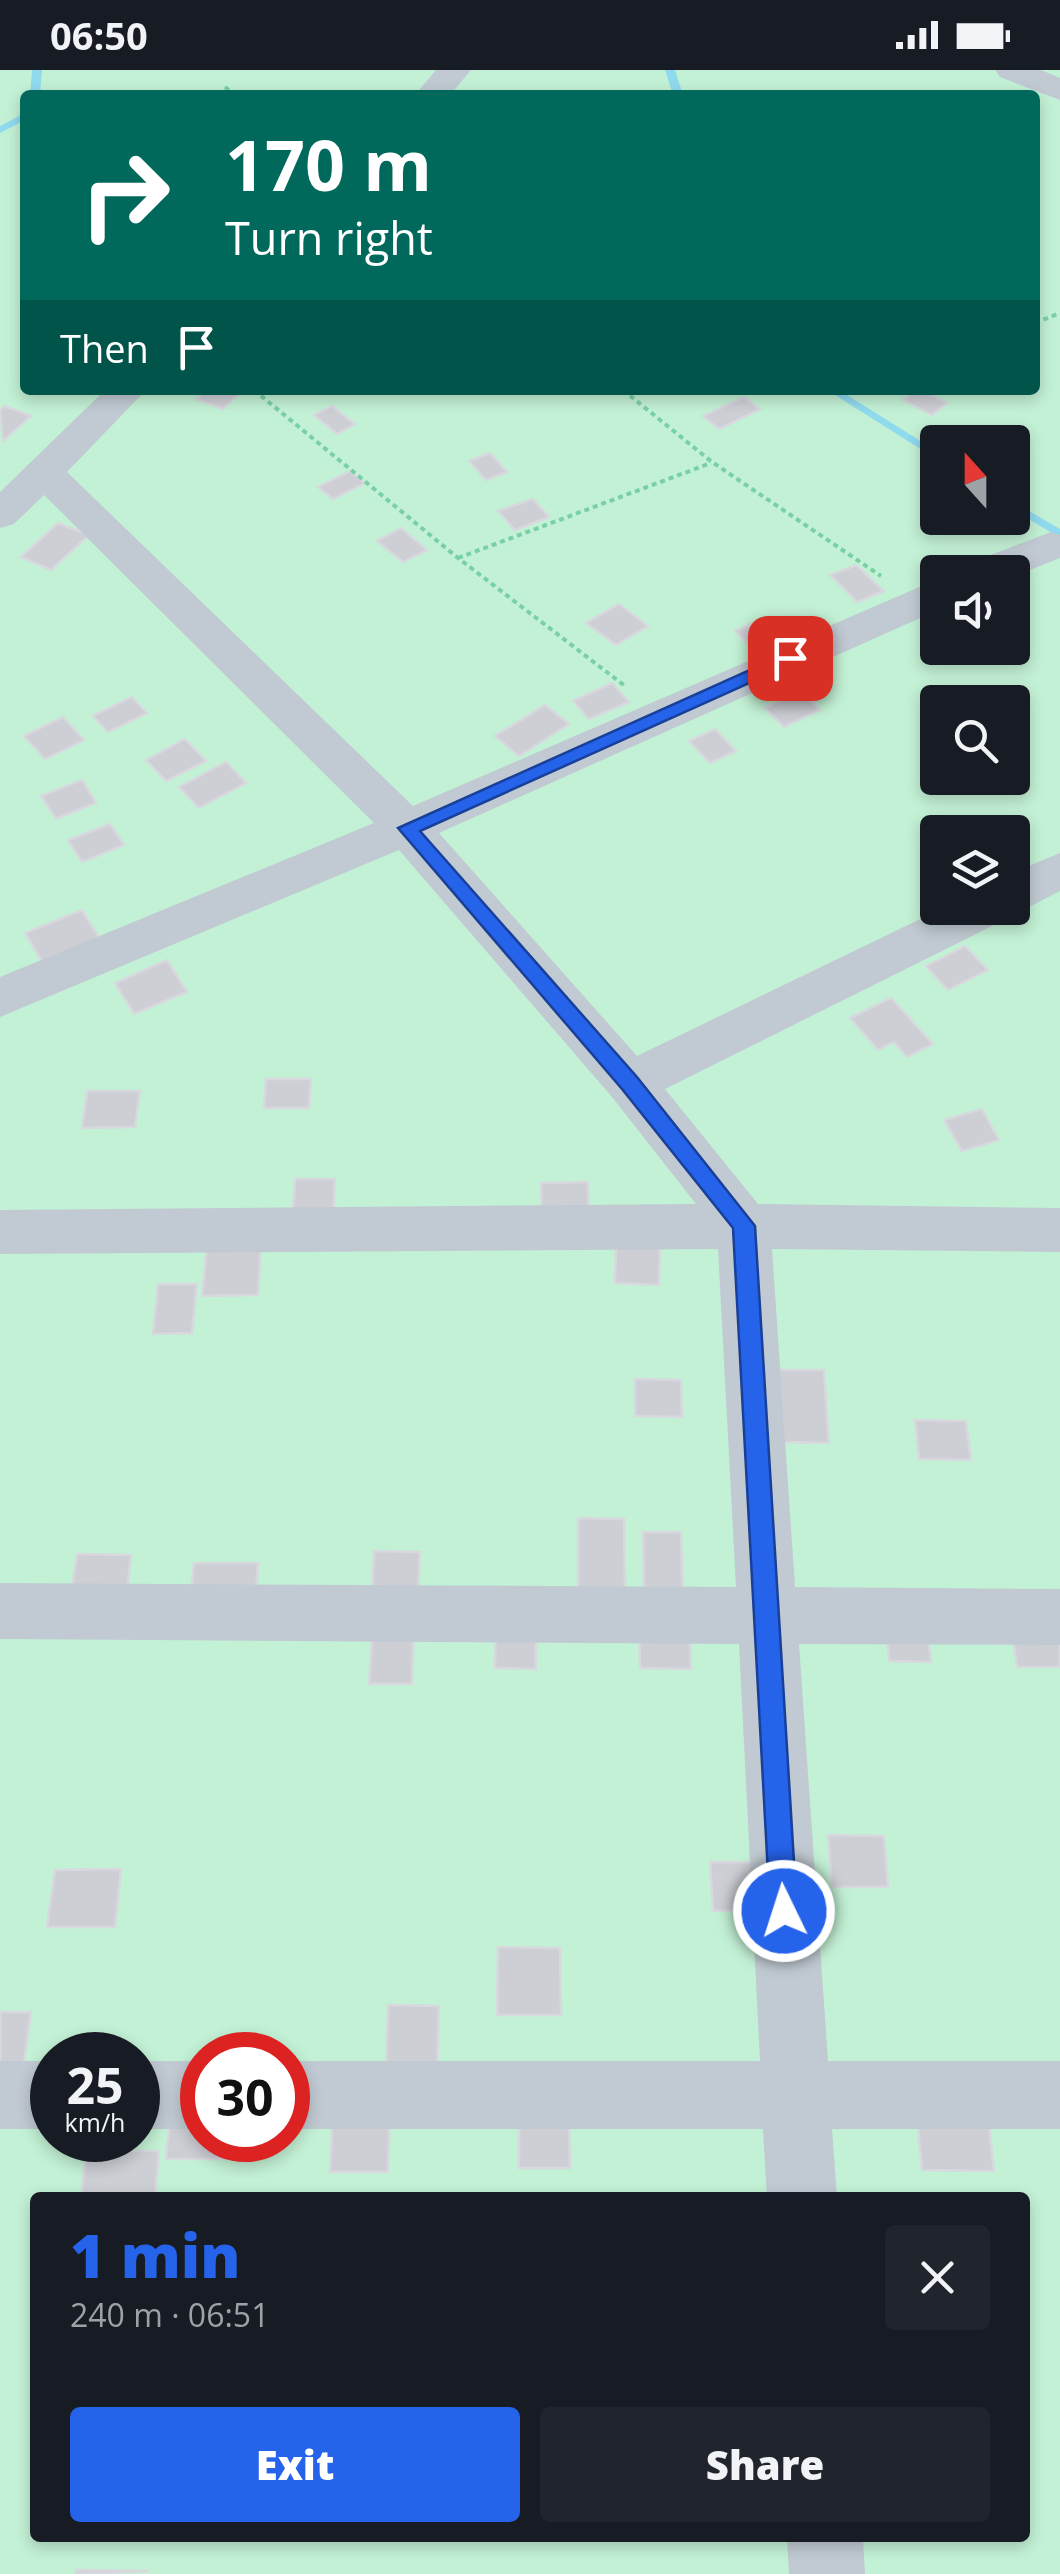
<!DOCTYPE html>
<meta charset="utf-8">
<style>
body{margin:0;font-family:"Open Sans",sans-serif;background:#20242c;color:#f1f3f6;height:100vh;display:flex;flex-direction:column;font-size:38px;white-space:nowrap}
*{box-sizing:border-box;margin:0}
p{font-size:32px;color:#9ea1a6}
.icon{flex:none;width:55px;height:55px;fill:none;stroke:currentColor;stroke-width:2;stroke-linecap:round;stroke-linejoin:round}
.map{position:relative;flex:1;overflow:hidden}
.drawer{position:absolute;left:30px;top:2122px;width:1000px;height:350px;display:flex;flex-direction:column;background:#171b24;border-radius:10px;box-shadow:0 5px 15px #0003}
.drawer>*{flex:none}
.banner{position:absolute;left:20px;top:20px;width:1020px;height:305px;border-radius:10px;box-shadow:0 5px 15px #0003;background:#00695c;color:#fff;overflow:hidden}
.needle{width:65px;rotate:339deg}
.tools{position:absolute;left:920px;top:355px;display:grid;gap:20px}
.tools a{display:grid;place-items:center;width:110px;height:110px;border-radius:10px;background:#171b24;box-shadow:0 5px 15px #0003;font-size:50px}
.speed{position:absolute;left:30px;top:1962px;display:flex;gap:20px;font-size:50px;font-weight:700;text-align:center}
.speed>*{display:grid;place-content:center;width:130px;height:130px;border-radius:50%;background:#171b24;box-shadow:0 5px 15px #0003;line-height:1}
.speed small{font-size:25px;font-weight:400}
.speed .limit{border:15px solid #d22;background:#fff;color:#111}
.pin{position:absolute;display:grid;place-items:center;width:85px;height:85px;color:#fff;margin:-42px;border-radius:20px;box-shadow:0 5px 15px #0006}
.me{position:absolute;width:110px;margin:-55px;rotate:356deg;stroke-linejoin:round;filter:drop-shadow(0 0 8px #0008)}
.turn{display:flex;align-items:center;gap:35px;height:210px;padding:0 40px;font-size:45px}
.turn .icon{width:130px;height:130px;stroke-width:2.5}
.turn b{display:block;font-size:70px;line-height:85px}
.then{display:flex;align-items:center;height:95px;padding:0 40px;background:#0003;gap:20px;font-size:38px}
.round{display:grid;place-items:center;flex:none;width:105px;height:105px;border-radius:10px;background:#20242c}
.headline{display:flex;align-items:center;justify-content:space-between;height:170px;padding:0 40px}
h1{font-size:60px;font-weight:800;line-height:75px;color:#2563eb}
.cta{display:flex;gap:20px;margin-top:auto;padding:20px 40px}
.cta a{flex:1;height:115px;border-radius:10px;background:#2563eb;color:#fff;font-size:40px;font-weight:800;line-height:115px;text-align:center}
.cta a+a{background:#20242c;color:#f1f3f6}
.status{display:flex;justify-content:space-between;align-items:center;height:70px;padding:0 50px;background:#171b24;direction:ltr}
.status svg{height:28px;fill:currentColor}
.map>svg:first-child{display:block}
.green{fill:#c3f1d5;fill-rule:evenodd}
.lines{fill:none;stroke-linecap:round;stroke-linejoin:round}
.stream{fill:#90daee;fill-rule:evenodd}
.building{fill:#cdcfd5;stroke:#d7d9de;stroke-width:2.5}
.path{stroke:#7ad0a6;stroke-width:4;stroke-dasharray:5 4;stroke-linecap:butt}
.minor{fill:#c1cad2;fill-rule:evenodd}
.route{fill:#2563eb;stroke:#184099;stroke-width:2.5}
</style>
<div class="status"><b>06:50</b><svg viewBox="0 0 49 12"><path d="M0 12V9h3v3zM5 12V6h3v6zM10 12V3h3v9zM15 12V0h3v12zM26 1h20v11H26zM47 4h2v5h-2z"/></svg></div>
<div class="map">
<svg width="1060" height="2504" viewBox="0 0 1060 2504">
<rect width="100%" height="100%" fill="#f5f3f3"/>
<!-- green -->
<path class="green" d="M 0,0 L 1060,0 L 1060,2504 L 0,2504 ZM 25,25 L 1035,25 L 1035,320 L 25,320 ZM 938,372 L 1012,372 L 1012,448 L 938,448 ZM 938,502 L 1012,502 L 1012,578 L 938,578 ZM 938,632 L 1012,632 L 1012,708 L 938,708 ZM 938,762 L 1012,762 L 1012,838 L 938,838 ZM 52,1985 L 138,1985 L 138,2070 L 52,2070 ZM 202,1985 L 288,1985 L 288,2070 L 202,2070 ZM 35,2128 L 1025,2128 L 1025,2468 L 35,2468 Z"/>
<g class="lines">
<!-- stream -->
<path class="stream" d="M 32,0 L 42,0 L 40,25 L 30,25 Z
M 665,0 L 675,0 L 683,25 L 673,25 Z
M 25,43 L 25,50 L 0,63 L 0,56 Z
M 827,320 L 839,320 L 938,382 L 938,390 Z
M 1012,431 L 1060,459 L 1060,468 L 1012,439 Z"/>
</g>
<!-- building -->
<path class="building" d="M 206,320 L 243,320 L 223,339 L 196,329 Z
M 916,320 L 922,320 L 947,333 L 932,345 L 903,330 Z
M 744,327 L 760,339 L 719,359 L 703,346 Z
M 5,336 L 31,346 L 3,371 L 0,340 Z
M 332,336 L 355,354 L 337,364 L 314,345 Z
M 490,383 L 507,402 L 486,410 L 469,391 Z
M 350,401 L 365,413 L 333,429 L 318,417 Z
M 533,429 L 549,447 L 515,460 L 498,441 Z
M 58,453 L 89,465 L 51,500 L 21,487 Z
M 401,458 L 427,480 L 403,492 L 377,471 Z
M 856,495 L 884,521 L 857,532 L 830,505 Z
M 619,534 L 648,556 L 616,575 L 586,553 Z
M 760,550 L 780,570 L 756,582 L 735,561 Z
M 612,613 L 629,632 L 589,649 L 573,631 Z
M 801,621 L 820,640 L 784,657 L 765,638 Z
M 132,627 L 147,643 L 108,662 L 93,646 Z
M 545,635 L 569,654 L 519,686 L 495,666 Z
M 63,647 L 84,670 L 45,689 L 24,666 Z
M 715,659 L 736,681 L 710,693 L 689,671 Z
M 185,669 L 206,691 L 166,711 L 146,690 Z
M 226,692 L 246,713 L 199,738 L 179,717 Z
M 82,710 L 96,733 L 56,749 L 41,726 Z
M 110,754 L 124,775 L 82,792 L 68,770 Z
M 82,840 L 100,869 L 43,893 L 25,863 Z
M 965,876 L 988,900 L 948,920 L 926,896 Z
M 167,890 L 187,922 L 134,944 L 115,913 Z
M 891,928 L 933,974 L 907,987 L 894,972 L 878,980 L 850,948 Z
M 266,1009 L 311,1009 L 309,1038 L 264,1038 Z
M 87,1021 L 140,1021 L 135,1057 L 82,1058 Z
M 982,1039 L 999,1070 L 962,1081 L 944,1050 Z
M 295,1109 L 335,1109 L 333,1152 L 292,1152 Z
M 588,1112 L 589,1152 L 542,1153 L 541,1113 Z
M 261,1175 L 258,1225 L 202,1226 L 207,1176 Z
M 616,1175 L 660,1176 L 659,1215 L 615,1213 Z
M 158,1214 L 197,1214 L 192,1263 L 153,1264 Z
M 779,1300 L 824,1300 L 829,1373 L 784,1372 Z
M 635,1309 L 681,1310 L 682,1347 L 635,1346 Z
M 915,1350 L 966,1351 L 971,1390 L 919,1389 Z
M 578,1448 L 624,1449 L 625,1519 L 578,1519 Z
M 643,1462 L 681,1462 L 683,1528 L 644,1527 Z
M 374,1481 L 420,1482 L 418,1523 L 372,1523 Z
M 77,1484 L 131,1485 L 126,1532 L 70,1531 Z
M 194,1493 L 258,1493 L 255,1537 L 189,1537 Z
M 885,1547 L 926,1548 L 931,1592 L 889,1591 Z
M 496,1550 L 536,1551 L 536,1599 L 495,1598 Z
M 1011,1553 L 1060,1553 L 1060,1597 L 1017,1597 Z
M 373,1555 L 414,1556 L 412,1614 L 369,1614 Z
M 639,1560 L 690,1561 L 691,1599 L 640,1598 Z
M 828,1765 L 884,1766 L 888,1817 L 832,1817 Z
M 710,1792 L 755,1792 L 759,1840 L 713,1841 Z
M 121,1799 L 115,1857 L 47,1857 L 55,1800 Z
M 498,1877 L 560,1878 L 561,1945 L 497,1945 Z
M 388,1935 L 439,1936 L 437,1999 L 386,1999 Z
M 0,1942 L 31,1942 L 24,1994 L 0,1994 Z
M 202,2034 L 202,2070 L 229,2070 L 228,2089 L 166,2089 L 171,2035 Z
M 916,2036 L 987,2037 L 994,2101 L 922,2100 Z
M 569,2037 L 570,2098 L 519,2098 L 519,2038 Z
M 333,2040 L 390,2040 L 388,2102 L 330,2102 Z
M 86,2081 L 159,2081 L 155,2128 L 81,2128 Z
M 76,2500 L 149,2501 L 76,2504 Z"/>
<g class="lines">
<!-- path -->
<path class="path" d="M 225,17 L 235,25
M 1035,253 L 1060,243
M 254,320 L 458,488 L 625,616
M 623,320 L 712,392 L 881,506
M 458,488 L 711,393"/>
<!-- minor -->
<path class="minor" d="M 436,0 L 471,0 L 450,25 L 415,25 Z
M 995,0 L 1041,0 L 1060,8 L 1060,30 L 1000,7 Z
M 105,320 L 146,320 L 67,402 L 413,736 L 938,509 L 938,540 L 439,763 L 637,986 L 943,838 L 1012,838 L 1012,803 L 1060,783 L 1060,821 L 1029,837 L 1008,840 L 1002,851 L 665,1019 L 758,1134 L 1060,1138 L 1060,1182 L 772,1179 L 795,1517 L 1060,1519 L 1060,1575 L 799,1574 L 828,1991 L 1060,1991 L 1060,2059 L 832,2059 L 837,2128 L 767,2128 L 763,2059 L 288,2059 L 288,1991 L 760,1991 L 739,1574 L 0,1569 L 0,1513 L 736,1517 L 718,1179 L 0,1184 L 0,1140 L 696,1134 L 612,1027 L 399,780 L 0,947 L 0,907 L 374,753 L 44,425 L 14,454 L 0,458 L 0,422 Z
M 1051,462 L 1060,465 L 1060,488 L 1012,507 L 1012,502 L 966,502 L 972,492 Z
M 0,1991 L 52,1991 L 52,2059 L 0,2059 Z
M 138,1991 L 202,1991 L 202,2059 L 138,2059 Z
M 787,2468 L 863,2468 L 865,2504 L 789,2504 Z"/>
</g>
<!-- route -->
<path class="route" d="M 790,582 L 796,584 L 796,592 L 420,761 L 637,1007 L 755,1156 L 797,1841 L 793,1851 L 784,1855 L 774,1851 L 770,1841 L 733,1158 L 622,1019 L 398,758 Z"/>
</svg>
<div class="tools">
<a><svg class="needle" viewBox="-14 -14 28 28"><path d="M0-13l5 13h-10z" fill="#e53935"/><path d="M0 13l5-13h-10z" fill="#9ea1a6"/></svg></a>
<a><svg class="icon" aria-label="sound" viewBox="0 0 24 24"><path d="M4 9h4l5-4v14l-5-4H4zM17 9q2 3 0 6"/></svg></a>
<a><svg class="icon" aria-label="search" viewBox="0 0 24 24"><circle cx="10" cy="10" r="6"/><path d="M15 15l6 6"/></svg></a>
<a><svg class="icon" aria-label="layers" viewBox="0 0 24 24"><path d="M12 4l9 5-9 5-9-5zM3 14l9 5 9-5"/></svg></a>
</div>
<div class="speed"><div>25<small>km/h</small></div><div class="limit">30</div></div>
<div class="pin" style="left:790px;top:588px;background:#d93025"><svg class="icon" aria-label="arrive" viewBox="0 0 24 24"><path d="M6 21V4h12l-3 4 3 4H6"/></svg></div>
<svg class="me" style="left:784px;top:1841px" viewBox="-20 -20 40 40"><circle r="17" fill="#2563eb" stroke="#fff" stroke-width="3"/><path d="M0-11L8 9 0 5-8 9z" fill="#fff"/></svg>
<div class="banner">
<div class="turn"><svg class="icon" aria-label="right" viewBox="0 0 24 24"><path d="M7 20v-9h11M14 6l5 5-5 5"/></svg><div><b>170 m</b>Turn right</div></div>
<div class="then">Then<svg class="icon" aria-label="arrive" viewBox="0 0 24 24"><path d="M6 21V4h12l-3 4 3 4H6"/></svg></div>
</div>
<section class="drawer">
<div class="headline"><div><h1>1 min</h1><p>240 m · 06:51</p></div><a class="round"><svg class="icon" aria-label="close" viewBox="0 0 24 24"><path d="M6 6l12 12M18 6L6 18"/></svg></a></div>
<div class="cta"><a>Exit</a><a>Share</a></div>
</section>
</div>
